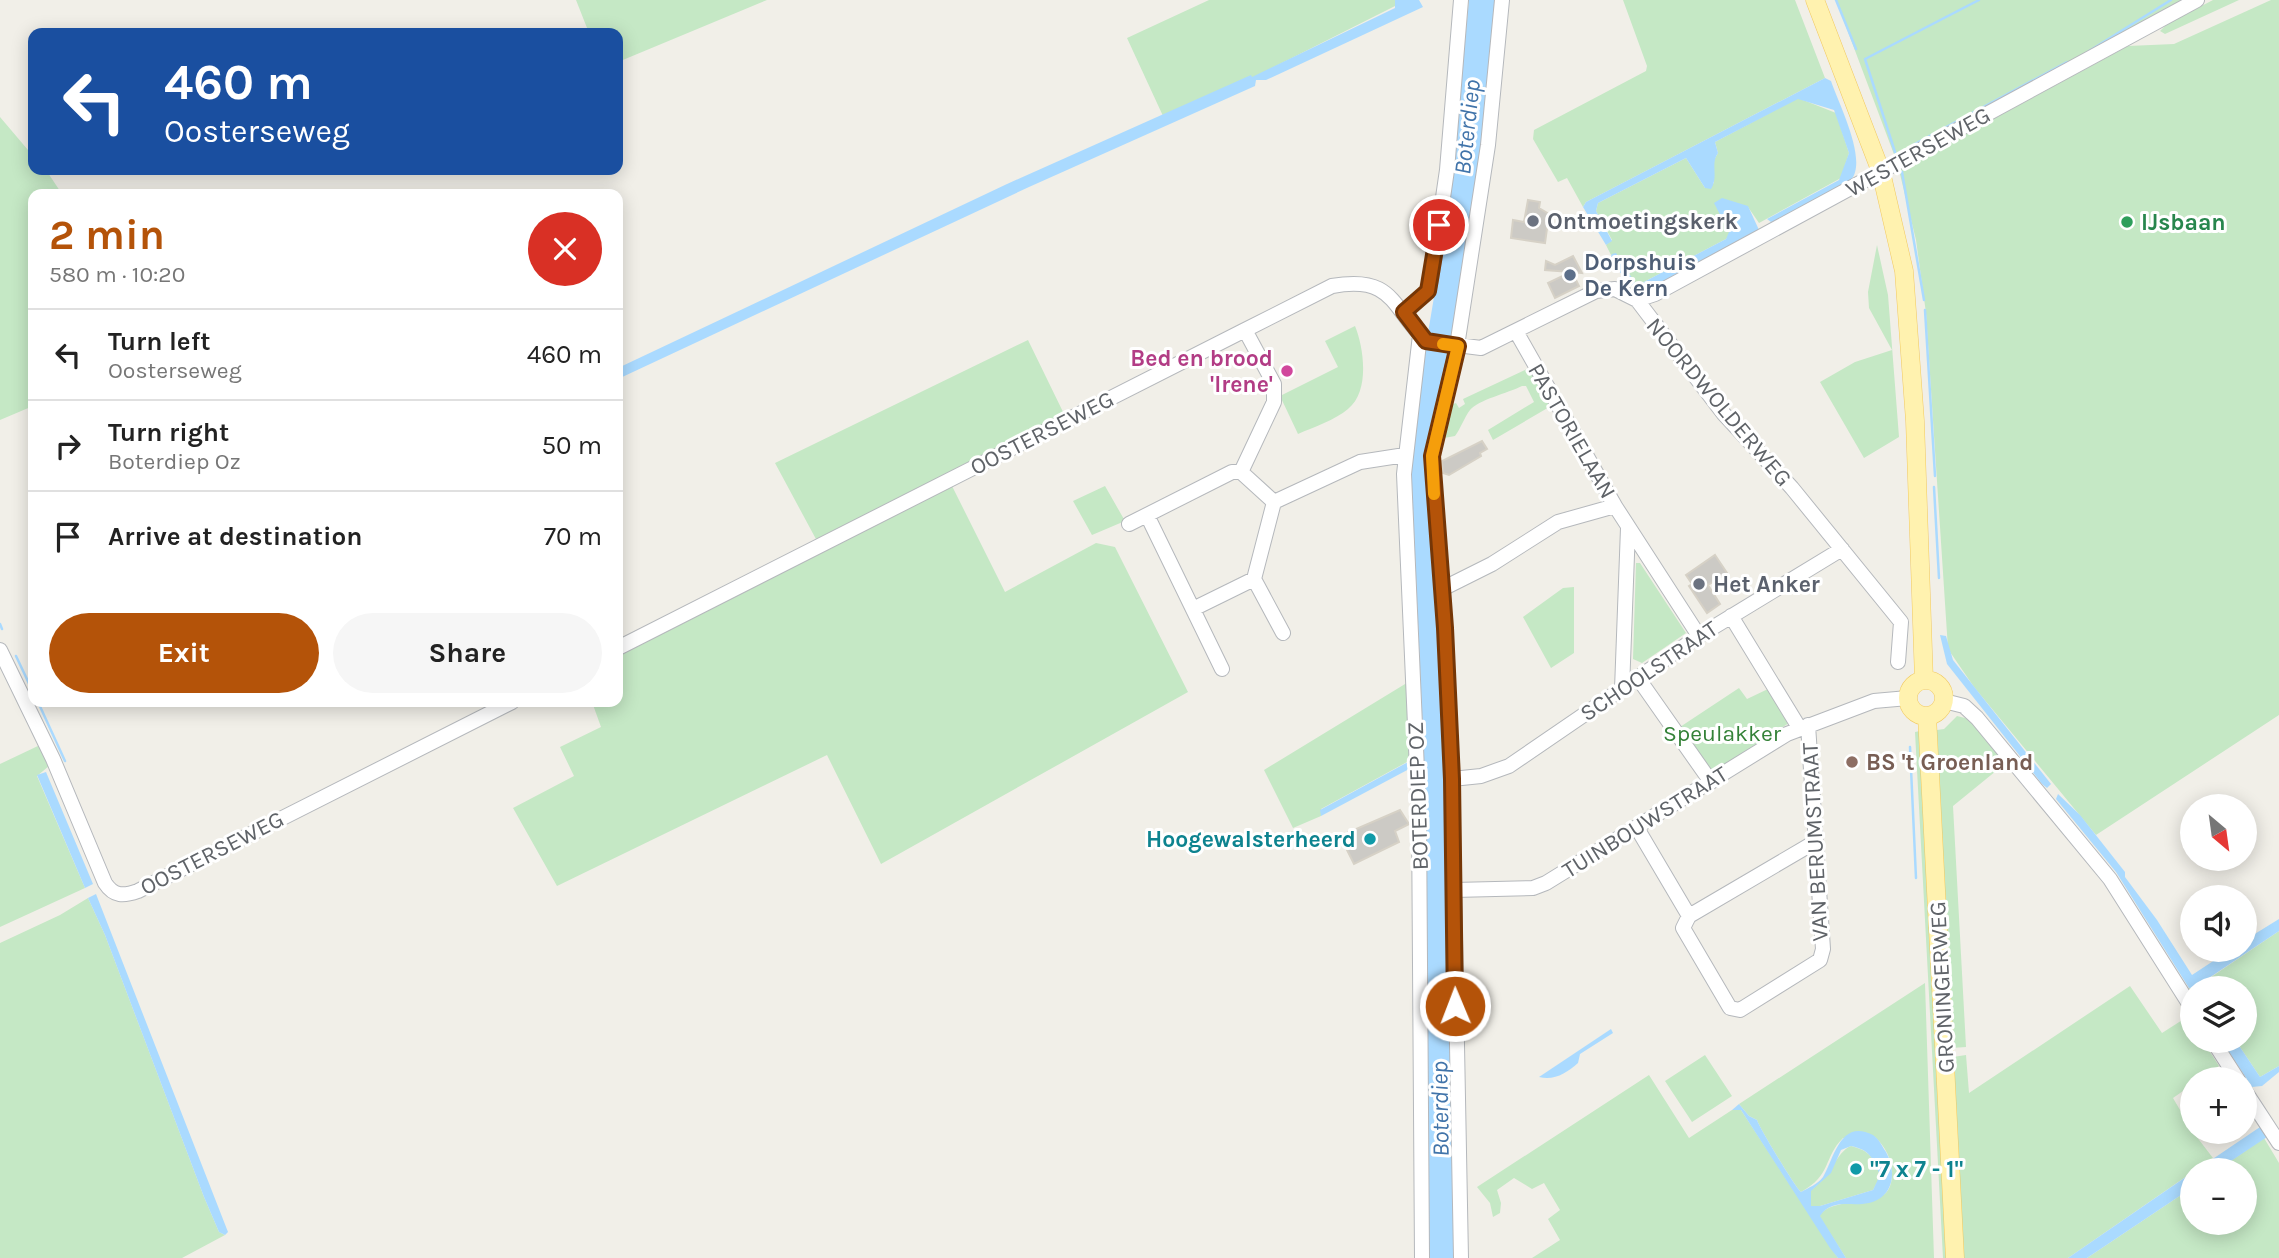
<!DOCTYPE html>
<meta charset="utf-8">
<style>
body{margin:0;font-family:Karla,sans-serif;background:#f6f6f6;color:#222;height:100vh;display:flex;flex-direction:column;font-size:26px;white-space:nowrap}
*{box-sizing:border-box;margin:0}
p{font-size:23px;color:#767676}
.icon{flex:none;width:38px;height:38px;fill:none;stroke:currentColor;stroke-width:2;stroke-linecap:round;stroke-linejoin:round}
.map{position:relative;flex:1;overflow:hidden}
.details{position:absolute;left:28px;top:189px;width:595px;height:518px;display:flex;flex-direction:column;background:#fff;border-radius:14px;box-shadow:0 4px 18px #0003}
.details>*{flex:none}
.banner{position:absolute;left:28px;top:28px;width:595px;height:147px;border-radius:14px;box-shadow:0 4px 18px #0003;background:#1a4fa0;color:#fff;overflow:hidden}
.needle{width:46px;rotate:151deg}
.fabs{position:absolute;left:2180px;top:794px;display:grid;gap:14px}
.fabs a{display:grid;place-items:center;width:77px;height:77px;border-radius:50%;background:#fff;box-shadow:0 4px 18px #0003;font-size:35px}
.pin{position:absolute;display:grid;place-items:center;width:60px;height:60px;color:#fff;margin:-30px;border:4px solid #fff;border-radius:50%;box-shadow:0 2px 7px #0007}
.me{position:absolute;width:77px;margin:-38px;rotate:359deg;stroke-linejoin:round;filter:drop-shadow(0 0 5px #0008)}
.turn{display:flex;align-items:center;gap:24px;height:147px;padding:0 21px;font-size:32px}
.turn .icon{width:91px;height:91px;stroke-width:2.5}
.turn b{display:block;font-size:49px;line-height:60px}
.round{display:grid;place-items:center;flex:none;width:74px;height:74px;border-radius:37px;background:#f6f6f6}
.head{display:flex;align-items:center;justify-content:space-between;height:119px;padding:0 21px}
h1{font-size:42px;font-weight:700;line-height:52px;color:#b45309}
.action{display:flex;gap:14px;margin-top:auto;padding:14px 21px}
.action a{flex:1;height:80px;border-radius:42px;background:#b45309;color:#fff;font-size:28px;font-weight:700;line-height:80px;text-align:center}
.action a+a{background:#f6f6f6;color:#222}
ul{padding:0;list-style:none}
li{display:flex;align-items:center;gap:21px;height:91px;padding:0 21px;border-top:2px solid #e0e0e0}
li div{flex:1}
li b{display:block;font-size:26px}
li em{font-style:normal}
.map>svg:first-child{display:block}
.green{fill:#c5e8c5}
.water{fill:#aadaff;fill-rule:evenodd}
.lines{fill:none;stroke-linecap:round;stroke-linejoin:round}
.stream{stroke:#aadaff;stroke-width:2.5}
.building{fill:#cccac5;stroke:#d6d1c6;stroke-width:2}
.minor-casing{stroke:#b5b8bc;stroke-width:16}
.major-casing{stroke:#f2c960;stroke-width:19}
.minor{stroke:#fff;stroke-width:14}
.major{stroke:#fff2af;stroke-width:18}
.route-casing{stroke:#753606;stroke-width:18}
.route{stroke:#b45309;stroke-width:12}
.slow{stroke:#f59e0b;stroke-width:12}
.worship-dot{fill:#6b7280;stroke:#fff;stroke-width:2.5}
.leisure-dot{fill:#2e9e5b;stroke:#fff;stroke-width:2.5}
.service-dot{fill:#5c6f8a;stroke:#fff;stroke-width:2.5}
.hotel-dot{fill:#d1479c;stroke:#fff;stroke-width:2.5}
.education-dot{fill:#8d6e63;stroke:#fff;stroke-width:2.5}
.culture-dot{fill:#0f9aa8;stroke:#fff;stroke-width:2.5}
.labels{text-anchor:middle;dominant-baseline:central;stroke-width:6;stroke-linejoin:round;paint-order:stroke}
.street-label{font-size:23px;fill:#5f6368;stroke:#fff}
.worship-label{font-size:23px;font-weight:bold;fill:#5b616d;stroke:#fff;text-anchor:start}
.leisure-label{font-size:23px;font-weight:bold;fill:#27864d;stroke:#fff;text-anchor:start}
.service-label{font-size:23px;font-weight:bold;fill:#4e5e75;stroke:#fff;text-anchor:start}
.hotel-label{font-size:23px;font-weight:bold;fill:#b23c85;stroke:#fff;text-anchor:end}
.park-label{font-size:23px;fill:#348238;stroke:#fff}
.education-label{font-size:23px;font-weight:bold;fill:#785e54;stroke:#fff;text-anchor:start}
.culture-label{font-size:23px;font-weight:bold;fill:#0d838f;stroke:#fff;text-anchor:end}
.water-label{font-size:24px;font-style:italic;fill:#4174aa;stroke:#fff}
</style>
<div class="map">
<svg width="2279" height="1258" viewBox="0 0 2279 1258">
<rect width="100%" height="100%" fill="#f1efe8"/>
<!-- green -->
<path class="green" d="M 576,0 L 767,0 L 618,62 L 618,33 L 589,33 Z
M 1209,0 L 1395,0 L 1397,5 L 1252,78 L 1250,76 L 1163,116 L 1127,38 Z
M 1623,0 L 1795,0 L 1825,78 L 1586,202 L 1583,207 L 1567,178 L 1558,182 L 1533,139 L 1534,130 L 1646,71 L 1647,66 Z
M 1836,0 L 2187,0 L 1895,157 Z
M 2213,0 L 2239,0 L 2165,34 L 2160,31 L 2167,24 Z
M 2271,0 L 2279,0 L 2279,715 L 2096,835 L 1974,687 L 1948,649 L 1926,313 L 1916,240 L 1899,170 L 2128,46 L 2174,44 Z
M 1798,98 L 1836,113 L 1849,153 L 1841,178 L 1759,223 L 1748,207 L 1731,203 L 1729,236 L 1726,239 L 1640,284 L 1635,283 L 1616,254 L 1611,255 L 1606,245 L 1612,240 L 1596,211 L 1598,203 L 1686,158 L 1705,188 L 1714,183 L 1714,160 L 1718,153 L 1715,142 Z
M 0,117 L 28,150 L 32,147 L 33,170 L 46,170 L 62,194 L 33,194 L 33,406 L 0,420 Z
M 1877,245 L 1888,295 L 1899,437 L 1864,458 L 1820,382 L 1855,362 L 1892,350 L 1869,308 L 1868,292 Z
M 1355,326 C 1364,348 1370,392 1348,409 C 1335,420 1314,427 1298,434 L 1280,396 L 1338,367 L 1325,341 Z
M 1028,340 L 1065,416 L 817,541 L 775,463 Z
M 1529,368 L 1551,406 L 1493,440 L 1488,430 L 1534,402 L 1526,386 L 1522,386 C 1508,393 1478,400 1470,410 C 1464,418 1461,428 1455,436 L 1444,438 L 1451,405 L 1456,403 L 1459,408 L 1465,404 L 1463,399 Z
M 952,486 L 1005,592 L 1096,543 L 1115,547 L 1188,692 L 881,864 L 827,755 L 557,886 L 513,808 L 574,776 L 560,747 L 601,727 L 592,702 L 618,702 L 618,655 Z
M 1105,486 L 1125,521 L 1092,535 L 1073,501 Z
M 1636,563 L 1640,563 L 1686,633 L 1642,663 L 1633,659 Z
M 1574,587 L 1574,653 L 1551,668 L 1523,617 L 1563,588 Z
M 1410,681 L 1410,764 L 1407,762 L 1321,809 L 1321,816 L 1293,828 L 1264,770 Z
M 1739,688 L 1747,699 L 1768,689 L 1789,723 L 1711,773 L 1680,727 Z
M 1957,716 L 1973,720 L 2007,762 L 1953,806 L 1966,1047 L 1952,1048 L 1936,748 L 1937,730 L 1944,729 Z
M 1920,731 L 1951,1258 L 1943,1258 L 1915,732 Z
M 40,745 L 49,766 L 37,776 L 85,888 L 0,927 L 0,764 Z
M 88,898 L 105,935 L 204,1197 L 219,1232 L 225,1235 L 182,1258 L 0,1258 L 0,943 L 60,915 Z
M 2279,931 L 2279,1066 L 2260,1077 L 2236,1041 L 2245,1041 L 2245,989 L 2193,989 L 2193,996 L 2189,988 L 2195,988 Z
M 1925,983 L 1934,1258 L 1846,1258 L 1819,1216 C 1837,1191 1891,1217 1892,1175 C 1893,1161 1885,1146 1875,1137 L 1843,1138 C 1823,1158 1832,1175 1801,1192 C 1797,1190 1760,1129 1757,1120 L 1749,1116 L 1739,1104 Z
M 2130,986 L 2162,1033 L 2187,1017 L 2193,1025 L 2193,1041 L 2203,1041 L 2219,1066 L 2199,1080 L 2193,1080 L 2193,1084 L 2173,1098 L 2193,1132 L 2213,1158 L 2068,1258 L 1961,1258 L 1953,1057 L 1966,1055 L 1969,1093 Z
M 1705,1055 L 1732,1096 L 1692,1122 L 1665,1081 Z
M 1649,1075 L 1689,1138 L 1732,1110 L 1741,1110 L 1838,1258 L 1532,1258 L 1560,1240 L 1548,1219 L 1560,1210 L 1544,1183 L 1532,1189 L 1514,1178 L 1497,1190 L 1501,1203 L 1500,1213 L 1493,1217 L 1490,1203 L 1477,1187 Z
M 2264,1138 L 2279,1163 L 2279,1258 L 2087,1258 L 2193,1187 L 2193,1223 L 2245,1223 L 2245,1171 L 2216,1171 Z
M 1851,1146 C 1870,1151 1873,1157 1881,1175 L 1873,1190 L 1820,1206 L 1811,1206 L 1811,1190 C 1831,1177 1836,1152 1851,1146 Z"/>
<!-- water -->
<path class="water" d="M 1395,0 L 1419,0 L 1423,7 L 1266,80 L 1256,80 L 1255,86 L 1029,187 L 618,379 L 618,368 L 1007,184 L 1251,75 L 1252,77 L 1395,8 Z
M 1469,0 L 1497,0 L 1476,205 L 1452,335 L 1446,349 L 1448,355 L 1432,437 L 1446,753 L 1457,1258 L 1428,1258 L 1425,780 L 1410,441 L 1449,207 Z
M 1825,78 L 1831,81 C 1839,105 1868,160 1851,180 L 1780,219 L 1771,222 L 1767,219 L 1839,180 L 1849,153 L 1834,110 L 1798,99 L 1715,142 L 1718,153 C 1710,164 1719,176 1711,189 L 1705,188 L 1686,158 L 1598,203 L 1596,211 L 1612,241 L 1606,245 L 1583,207 L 1586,202 Z
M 1722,198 L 1748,206 L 1759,230 L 1648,289 L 1634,288 L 1609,260 L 1612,254 L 1616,253 L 1635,283 L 1640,284 L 1726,239 L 1729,232 L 1714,203 Z
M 1940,635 L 1946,636 L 1953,660 L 2051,784 L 2047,788 L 2042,784 L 1947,664 Z
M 1408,762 L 1411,768 L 1321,816 L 1320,810 Z
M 46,772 L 93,884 L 85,888 L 37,775 Z
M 2058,794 L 2080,815 L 2125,872 L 2125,877 L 2157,920 L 2192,975 L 2230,950 L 2245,950 L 2245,940 L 2279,919 L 2279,931 L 2194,988 L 2189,988 L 2116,872 L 2056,799 Z
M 96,894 L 228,1232 L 225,1235 L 219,1232 L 204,1197 L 105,935 L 88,898 Z
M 1611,1029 L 1613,1033 L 1580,1054 L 1578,1063 C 1567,1073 1554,1081 1539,1077 Z
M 2222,1041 L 2236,1041 L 2260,1077 L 2279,1066 L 2279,1072 L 2262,1086 L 2252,1087 Z
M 1739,1104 L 1749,1116 L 1757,1120 C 1760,1129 1797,1190 1801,1192 C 1808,1188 1818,1184 1823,1177 C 1834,1159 1840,1118 1873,1135 C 1879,1139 1882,1146 1886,1152 C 1897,1171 1894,1197 1869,1203 C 1851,1207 1832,1198 1820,1216 L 1846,1258 L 1838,1258 L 1830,1248 L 1741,1110 L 1732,1110 ZM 1851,1146 C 1870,1150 1873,1158 1880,1175 L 1873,1190 L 1820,1206 L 1811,1206 L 1811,1191 L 1831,1173 L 1841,1150 Z
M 2260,1127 L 2267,1137 L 2216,1171 L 2195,1171 Z
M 2193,1172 L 2193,1187 L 2087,1258 L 2068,1258 Z"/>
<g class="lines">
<!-- stream -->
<path class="stream" d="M 1836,0 L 1856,49
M 2089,51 L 2171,0
M 1913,145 L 2067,62
M 1895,152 L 1865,59 L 1979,0
M 1902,172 L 1924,300
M 1925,310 L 1935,476
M 1934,487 L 1939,578
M 0,624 L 2,629
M 16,656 L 33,692
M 38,702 L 65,761
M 1910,747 L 1916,878"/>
</g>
<!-- building -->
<path class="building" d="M 1528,200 L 1540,202 L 1539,208 L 1549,214 L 1545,243 L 1511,238 L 1513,220 L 1524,222 Z
M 1573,256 L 1582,273 L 1572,272 L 1579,286 L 1555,298 L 1548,283 L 1571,272 L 1545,270 L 1546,261 L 1555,265 Z
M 1482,441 L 1487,449 L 1480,453 L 1481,456 L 1449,475 L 1443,473 L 1442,461 Z
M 1715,555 L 1727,573 L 1708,585 L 1720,604 L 1707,613 L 1689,586 L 1692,584 L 1686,575 Z
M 1400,810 L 1409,824 L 1395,831 L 1399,842 L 1354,864 L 1340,836 Z"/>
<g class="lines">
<defs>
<path id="minor" d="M 1637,300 L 1655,294 L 2197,0
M 1404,312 L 1428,291 L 1431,280 L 1447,170 L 1461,0
M 1517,333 L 1615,506 L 1699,636
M 1420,335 L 1404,474 L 1419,816 L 1422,1258
M 1241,472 L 1274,502 L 1254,579 L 1283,633
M 1241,472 L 1274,402 L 1274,384 L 1245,330
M 1274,502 L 1360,462 L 1405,455
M 1147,515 L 1222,669
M 1129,524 L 1232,472 L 1241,472
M 1442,589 L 1492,564 L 1558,522 L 1615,506
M 1193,609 L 1254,579
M 1731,616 L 1800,729
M 618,648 L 1245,330 L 1332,286 C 1394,275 1391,307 1426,341 L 1481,348 L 1596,291 L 1615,289 L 1637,300 L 1723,413 L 1792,488 L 1901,622 L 1898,662
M 0,650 L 53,759 L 105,883 C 114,897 124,896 138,891 L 512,702
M 1638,678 L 1711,782
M 1622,689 L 1628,528
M 1944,701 L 1964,706 L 1977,718 L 2110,879 L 2193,1010
M 1452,779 L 1481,776 L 1509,766 L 1699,636 L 1842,549
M 1637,828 L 1689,916 L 1683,928 L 1730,1008 L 1740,1010 L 1820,960 L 1823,949 L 1808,725
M 1454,890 L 1533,888 L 1546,883 L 1787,734 L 1874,701 L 1908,698
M 1689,916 L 1815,842
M 2213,1041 L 2238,1080
M 2245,1091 L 2279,1143
M 1461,1258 L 1452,779 L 1445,628 L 1432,456 L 1457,346 L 1488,145 L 1502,0"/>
<path id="major" d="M 1815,0 L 1881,172 L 1904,271 L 1915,421 L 1924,680
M1908 698a18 18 0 1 1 36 0a18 18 0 1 1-36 0Z
M 1927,716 L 1955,1258"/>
</defs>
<!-- minor casing -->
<use href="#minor" class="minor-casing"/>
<!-- major casing -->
<use href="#major" class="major-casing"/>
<!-- minor -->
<use href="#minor" class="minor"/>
<!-- major -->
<use href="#major" class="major"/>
</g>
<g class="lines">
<defs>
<path id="route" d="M 1439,225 L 1428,291 L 1404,312 L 1426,341 L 1458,346 L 1432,456 L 1445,628 L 1452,779 L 1455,1006"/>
</defs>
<!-- route casing -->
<use href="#route" class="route-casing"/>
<!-- route -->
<use href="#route" class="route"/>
<!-- slow -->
<path class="slow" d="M 1434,494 L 1432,456 L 1458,346 L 1443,344"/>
</g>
<!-- markers -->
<g class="worship-dot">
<circle cx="1533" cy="221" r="7"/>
<circle cx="1699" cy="584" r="7"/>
</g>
<circle class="leisure-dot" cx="2127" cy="222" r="7"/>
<circle class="service-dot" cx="1570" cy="275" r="7"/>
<circle class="hotel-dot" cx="1287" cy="371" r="7"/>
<circle class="education-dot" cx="1852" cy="762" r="7"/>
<g class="culture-dot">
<circle cx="1370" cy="839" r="7"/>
<circle cx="1856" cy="1169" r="7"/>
</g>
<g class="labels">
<!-- street labels -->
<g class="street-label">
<text transform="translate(1918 152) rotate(-29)">WESTERSEWEG</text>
<text transform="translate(1719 402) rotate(50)">NOORDWOLDERWEG</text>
<text transform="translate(1572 431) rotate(60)">PASTORIELAAN</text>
<text transform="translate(1042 433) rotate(-27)">OOSTERSEWEG</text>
<text transform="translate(1649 671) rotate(-34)">SCHOOLSTRAAT</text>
<text transform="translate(1418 796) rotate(-92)">BOTERDIEP OZ</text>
<text transform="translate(1645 822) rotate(-32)">TUINBOUWSTRAAT</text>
<text transform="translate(1815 842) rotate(-93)">VAN BERUMSTRAAT</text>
<text transform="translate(212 853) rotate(-27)">OOSTERSEWEG</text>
<text transform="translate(1942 987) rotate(-93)">GRONINGERWEG</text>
</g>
<!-- worship labels -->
<g class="worship-label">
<text x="1547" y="221">Ontmoetingskerk</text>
<text x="1713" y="584">Het Anker</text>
</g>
<!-- leisure labels -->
<g class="leisure-label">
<text x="2141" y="222">IJsbaan</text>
</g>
<!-- service labels -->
<g class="service-label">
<text x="1584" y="262">Dorpshuis<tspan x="1584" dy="26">De Kern</tspan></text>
</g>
<!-- hotel labels -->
<g class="hotel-label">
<text x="1273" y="358">Bed en brood<tspan x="1273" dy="26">'Irene'</tspan></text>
</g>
<!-- park labels -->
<g class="park-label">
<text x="1722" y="733">Speulakker</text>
</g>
<!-- education labels -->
<g class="education-label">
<text x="1866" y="762">BS 't Groenland</text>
</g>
<!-- culture labels -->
<g class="culture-label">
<text x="1356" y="839">Hoogewalsterheerd</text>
<text x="1870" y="1169" text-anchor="start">"7 x 7 - 1"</text>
</g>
<!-- water labels -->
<g class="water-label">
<text transform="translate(1467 127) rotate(-84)">Boterdiep</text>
<text transform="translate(1440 1109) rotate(-91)">Boterdiep</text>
</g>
</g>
</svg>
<div class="fabs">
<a><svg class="needle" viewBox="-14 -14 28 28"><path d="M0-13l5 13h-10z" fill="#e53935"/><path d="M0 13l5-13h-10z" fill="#767676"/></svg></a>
<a><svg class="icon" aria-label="sound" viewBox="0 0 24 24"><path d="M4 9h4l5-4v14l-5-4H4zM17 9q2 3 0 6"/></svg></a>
<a><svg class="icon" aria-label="layers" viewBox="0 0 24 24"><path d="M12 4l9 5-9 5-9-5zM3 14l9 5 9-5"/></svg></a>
<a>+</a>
<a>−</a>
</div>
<div class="pin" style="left:1439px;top:225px;background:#d93025"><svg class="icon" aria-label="arrive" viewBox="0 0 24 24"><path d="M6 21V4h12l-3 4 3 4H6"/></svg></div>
<svg class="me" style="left:1455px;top:1006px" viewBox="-20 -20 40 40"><circle r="17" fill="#b45309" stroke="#fff" stroke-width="3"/><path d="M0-11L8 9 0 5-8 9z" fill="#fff"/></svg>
<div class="banner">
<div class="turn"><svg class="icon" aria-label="left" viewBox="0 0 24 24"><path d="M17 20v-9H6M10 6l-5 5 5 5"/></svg><div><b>460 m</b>Oosterseweg</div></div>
</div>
<section class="details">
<div class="head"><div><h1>2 min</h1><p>580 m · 10:20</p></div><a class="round" style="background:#d93025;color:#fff"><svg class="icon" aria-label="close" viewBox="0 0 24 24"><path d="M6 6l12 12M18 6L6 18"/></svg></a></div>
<ul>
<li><svg class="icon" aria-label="left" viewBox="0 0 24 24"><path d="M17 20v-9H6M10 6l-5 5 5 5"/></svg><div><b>Turn left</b><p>Oosterseweg</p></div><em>460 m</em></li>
<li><svg class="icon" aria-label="right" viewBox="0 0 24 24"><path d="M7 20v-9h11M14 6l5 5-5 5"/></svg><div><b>Turn right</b><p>Boterdiep Oz</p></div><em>50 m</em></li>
<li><svg class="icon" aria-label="arrive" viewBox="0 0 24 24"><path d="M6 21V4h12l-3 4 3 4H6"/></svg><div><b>Arrive at destination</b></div><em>70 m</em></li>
</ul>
<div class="action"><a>Exit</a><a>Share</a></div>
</section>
</div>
